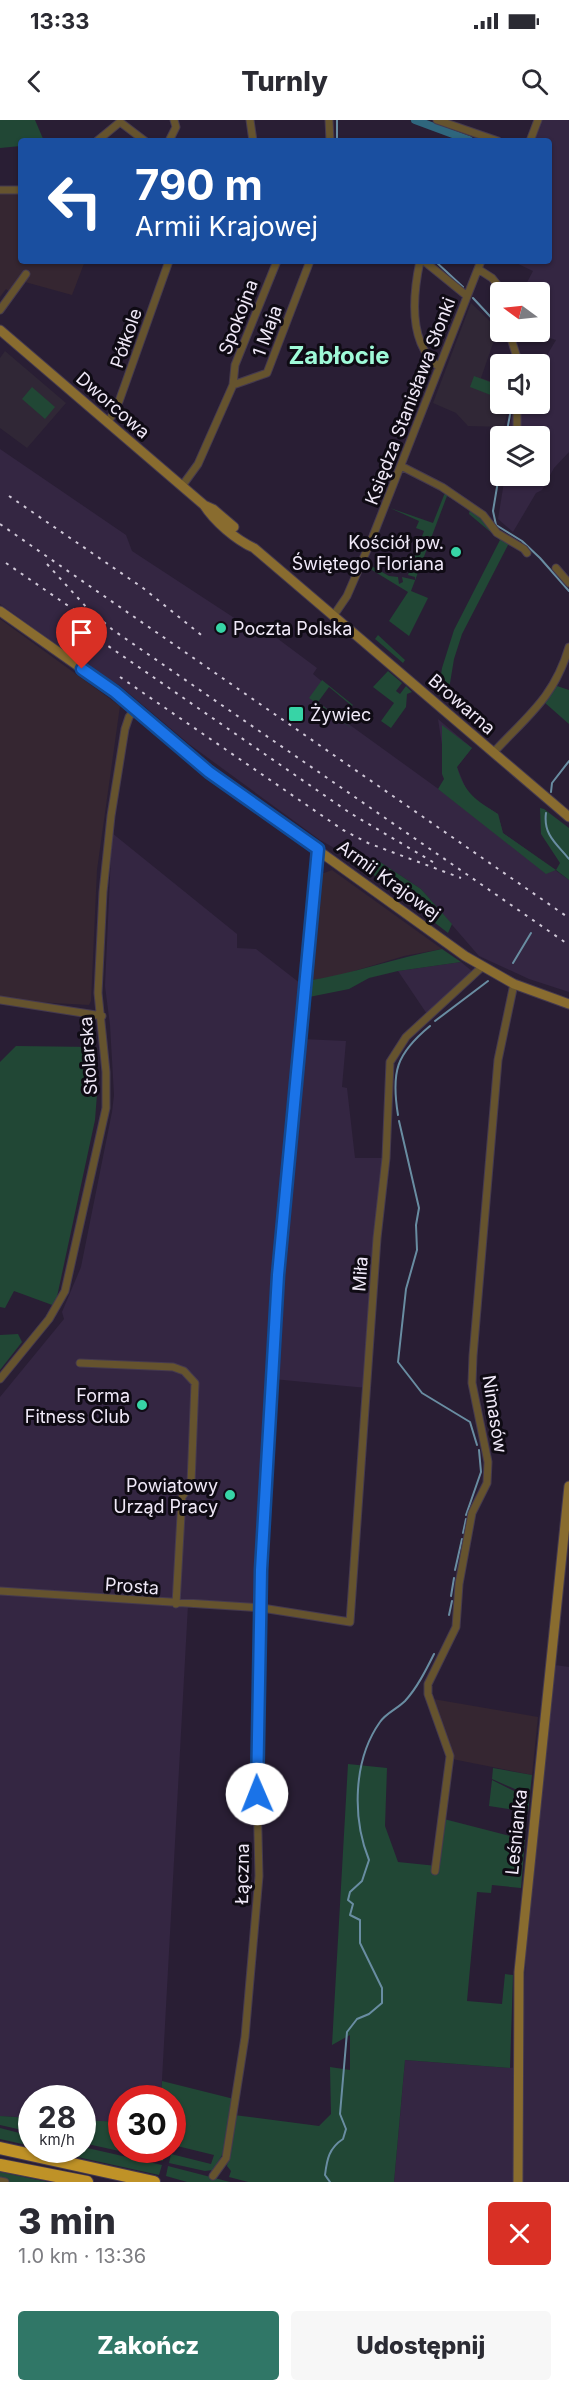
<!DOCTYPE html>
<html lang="pl">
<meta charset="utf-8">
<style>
body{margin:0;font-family:Inter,sans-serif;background:#f7f7f7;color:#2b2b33;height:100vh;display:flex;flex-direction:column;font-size:22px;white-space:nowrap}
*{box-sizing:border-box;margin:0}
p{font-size:20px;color:#7c7c81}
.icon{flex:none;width:33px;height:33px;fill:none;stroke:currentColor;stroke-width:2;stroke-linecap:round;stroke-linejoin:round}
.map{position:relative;height:2062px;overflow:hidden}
.drawer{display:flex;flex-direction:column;background:#fff;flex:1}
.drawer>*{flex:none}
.hud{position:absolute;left:18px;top:18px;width:534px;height:126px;border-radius:6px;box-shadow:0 2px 4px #0004;background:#1a4fa0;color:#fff;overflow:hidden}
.needle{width:39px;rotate:285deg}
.buttons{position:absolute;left:490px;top:162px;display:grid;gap:12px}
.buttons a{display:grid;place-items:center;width:60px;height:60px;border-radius:6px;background:#fff;box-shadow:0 2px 4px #0004;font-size:30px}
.speed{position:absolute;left:18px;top:1965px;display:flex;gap:12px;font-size:30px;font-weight:700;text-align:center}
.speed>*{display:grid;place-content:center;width:78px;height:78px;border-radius:50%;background:#fff;box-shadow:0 2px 4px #0004;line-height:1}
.speed small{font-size:15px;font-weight:400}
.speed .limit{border:9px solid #d22;background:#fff;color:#111}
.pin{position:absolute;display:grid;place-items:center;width:51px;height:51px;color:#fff;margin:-62px -26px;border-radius:50% 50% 50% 0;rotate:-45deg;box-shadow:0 0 6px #0007}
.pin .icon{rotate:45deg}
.me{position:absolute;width:66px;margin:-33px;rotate:359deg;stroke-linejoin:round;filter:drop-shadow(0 0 4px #0008)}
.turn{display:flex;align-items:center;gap:21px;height:126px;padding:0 18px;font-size:27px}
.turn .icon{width:78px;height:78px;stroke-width:2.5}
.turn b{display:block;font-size:42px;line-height:51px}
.round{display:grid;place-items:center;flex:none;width:63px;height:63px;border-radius:6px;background:#f7f7f7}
.headline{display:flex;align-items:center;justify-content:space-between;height:102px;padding:0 18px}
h1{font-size:36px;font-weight:800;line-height:45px}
.button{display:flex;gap:12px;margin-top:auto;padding:12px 18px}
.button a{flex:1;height:69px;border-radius:6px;background:#307767;color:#fff;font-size:24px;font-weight:800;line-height:69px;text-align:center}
.button a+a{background:#f7f7f7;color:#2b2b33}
.status{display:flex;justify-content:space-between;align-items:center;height:42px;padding:0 30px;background:#fff;direction:ltr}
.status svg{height:16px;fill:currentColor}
header{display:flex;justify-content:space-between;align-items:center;height:78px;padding:0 18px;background:#fff;font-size:27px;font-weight:800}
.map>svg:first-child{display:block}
.commercial{fill:#352631}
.built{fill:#342642}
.education{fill:#302736}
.green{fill:#214735}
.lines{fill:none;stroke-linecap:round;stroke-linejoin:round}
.stream{stroke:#698da2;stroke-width:2}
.canal{stroke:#2f667d;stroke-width:8}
.street-casing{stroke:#453a4f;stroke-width:9}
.secondary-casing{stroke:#453a4f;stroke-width:11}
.highway-casing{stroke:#453a4f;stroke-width:14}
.street{stroke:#65532e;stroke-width:7}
.secondary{stroke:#896c2f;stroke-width:9}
.highway{stroke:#bf9227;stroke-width:12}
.rail{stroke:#d0c8d8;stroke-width:2;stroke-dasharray:3 6;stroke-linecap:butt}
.route-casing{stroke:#114b97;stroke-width:15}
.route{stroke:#1a73e8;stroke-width:10}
.poi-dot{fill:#37d4a6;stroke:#0f0b14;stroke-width:2}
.labels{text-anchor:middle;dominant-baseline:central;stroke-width:6;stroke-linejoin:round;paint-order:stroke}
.street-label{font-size:18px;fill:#f0e9f8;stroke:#0f0b14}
.poi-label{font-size:18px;fill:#f0e9f8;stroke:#0f0b14;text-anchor:end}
.district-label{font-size:24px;font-weight:bold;fill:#9ffad8;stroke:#0f0b14}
</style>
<div class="status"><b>13:33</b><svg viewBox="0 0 49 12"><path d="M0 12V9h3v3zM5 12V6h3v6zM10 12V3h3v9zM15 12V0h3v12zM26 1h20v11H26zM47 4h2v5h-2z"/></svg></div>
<header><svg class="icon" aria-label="back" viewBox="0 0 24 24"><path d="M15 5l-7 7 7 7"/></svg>Turnly<svg class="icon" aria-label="search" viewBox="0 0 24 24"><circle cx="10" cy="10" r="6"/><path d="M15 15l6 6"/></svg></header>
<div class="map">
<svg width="569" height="2062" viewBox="0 0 569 2062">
<rect width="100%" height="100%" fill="#291e34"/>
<!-- commercial -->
<path class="commercial" d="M 0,73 L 21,74 L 21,141 L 85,141 L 72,175 L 25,162 L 10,172 L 6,169 L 0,177 Z
M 0,499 L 120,586 L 97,750 L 91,881 L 89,885 L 0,880 Z
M 332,750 L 442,829 L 404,836 L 338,856 L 306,861 L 315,752 L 324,753 Z
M 433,1579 L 538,1597 L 532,1655 L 452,1639 Z"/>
<!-- built -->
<path class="built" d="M 538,0 L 569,0 L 569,332 L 554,348 L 542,370 L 536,373 L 513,412 L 498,399 L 504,362 L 499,360 L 501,351 L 501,356 L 540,356 L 540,316 L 508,316 L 514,284 L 540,284 L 540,247 L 556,220 L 532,212 L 540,212 L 540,172 L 522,172 L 533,151 L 512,141 L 549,141 L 549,21 L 530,21 Z
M 0,329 L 126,415 L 132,431 L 242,503 L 262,507 L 317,548 L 313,554 L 325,564 L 314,579 L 444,673 L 456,674 L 444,638 L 438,599 L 472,628 L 457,647 L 469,676 L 498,694 L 503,713 L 569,760 L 569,872 L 529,859 L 479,836 L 421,769 L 377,740 L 352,738 L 320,720 L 189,624 L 119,565 L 101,556 L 0,484 Z
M 112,713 L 237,814 L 237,828 L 256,829 L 305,867 L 302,919 L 346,921 L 342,967 L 347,968 L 355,1038 L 386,1038 L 367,1268 L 273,1259 L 262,1488 L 188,1485 L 161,1978 L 122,1978 L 121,2002 L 83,2000 L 82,1978 L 32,1978 L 31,1998 L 0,1996 L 0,1277 L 64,1199 L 62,1192 L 81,1147 L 112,992 L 114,975 L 110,905 L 105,866 Z
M 461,842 L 473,852 L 427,894 L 398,851 Z
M 555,1545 L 569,1547 L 569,2062 L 394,2062 L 405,1940 L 510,1948 L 522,1946 L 527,1797 Z"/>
<!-- education -->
<path class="education" d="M 471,183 L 498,209 L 481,258 L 501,265 L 501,284 L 509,284 L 504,307 L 468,306 L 456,293 L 433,283 Z
M 5,231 L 66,283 L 27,328 L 0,308 L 0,238 Z"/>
<!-- green -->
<path class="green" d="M 0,0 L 35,0 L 44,21 L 21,21 L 21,26 L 0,28 Z
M 474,256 L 501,266 L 501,279 L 470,267 Z
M 32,267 L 55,287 L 45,299 L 22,279 Z
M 446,370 L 484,396 L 509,423 L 462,514 L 454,539 L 447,581 L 438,574 L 442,548 L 454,510 L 500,420 L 469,394 L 470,389 L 447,376 L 411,471 L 428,478 L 409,516 L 389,501 L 408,472 L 367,447 L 368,444 L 389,456 L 398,457 L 399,464 L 403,462 L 402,457 L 415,460 L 415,457 L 408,455 L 424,411 L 416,408 L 419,401 L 390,388 L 433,403 Z
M 378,515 L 405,540 L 403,543 L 375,519 Z
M 388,551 L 402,563 L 396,571 L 400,574 L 406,566 L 412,572 L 407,574 L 406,587 L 391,608 L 381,601 L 394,583 L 373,567 Z
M 322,560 L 353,585 L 352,586 L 329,567 L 318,582 L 354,610 L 309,578 Z
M 554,565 L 569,570 L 569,604 L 544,582 Z
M 442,605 L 472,628 L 457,647 C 465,674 475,679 498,694 L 503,713 L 556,750 L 560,743 L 541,714 L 540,688 L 544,689 L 569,708 L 569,760 L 556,750 L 546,754 L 438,669 L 444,659 L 442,654 Z
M 352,738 L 377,740 L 421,769 L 452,804 L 448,813 Z
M 442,829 L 461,842 L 398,851 L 369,858 L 349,869 L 304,878 L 306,861 C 352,854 396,838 442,829 Z
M 16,926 L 93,927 L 97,974 L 95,1000 L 55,1186 L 14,1171 L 5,1188 L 0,1187 L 0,942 Z
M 18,1214 L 22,1222 L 0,1250 L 0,1215 Z
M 348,1644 L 387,1648 L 385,1706 L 398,1742 L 437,1746 L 444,1699 L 525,1720 L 521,1768 L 492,1765 L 491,1773 L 477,1772 L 467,1881 L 502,1884 L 505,1854 L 513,1855 L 510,1948 L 405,1940 L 394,2062 L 248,2062 L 229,2057 L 231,2051 L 227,2046 L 234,1995 L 319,2006 L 331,1994 L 330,1947 L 350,1950 L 350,1915 L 332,1925 Z
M 493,1648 L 532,1655 L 530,1673 L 517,1670 L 492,1659 Z
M 492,1660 L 518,1673 L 530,1674 L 528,1692 L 489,1686 Z
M 162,1961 L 234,1979 L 224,2032 L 213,2050 L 205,2051 L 169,2043 L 171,2034 L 211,2044 L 214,2035 L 173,2025 L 172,1978 L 161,1978 Z
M 0,1996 L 31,1998 L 31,2012 L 0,2005 Z
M 83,2000 L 121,2002 L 122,2030 L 144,2030 L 142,2036 L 83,2023 Z
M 0,2008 L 31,2016 L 31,2026 L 0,2019 Z
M 83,2027 L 162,2045 L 159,2055 L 46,2030 L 82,2030 Z
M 147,2030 L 165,2032 L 163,2041 L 148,2038 Z
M 168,2046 L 230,2062 L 187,2062 L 166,2056 Z
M 0,2052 L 48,2062 L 0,2062 Z"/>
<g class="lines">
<!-- stream -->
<path class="stream" d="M 337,21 L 337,0
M 435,141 L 463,167
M 473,178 L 501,208
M 503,212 L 509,222
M 506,316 L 512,284
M 501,343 L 493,391 L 496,405 L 522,421 L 540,438 L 569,471
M 551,672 L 552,663 L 569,641
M 546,693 C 543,715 557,724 569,739
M 513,843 L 531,813
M 435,901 L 488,861
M 398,995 C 391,952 396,934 430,906
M 399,1001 L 419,1088 L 416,1105 L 417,1130 L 406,1169 L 398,1242 L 422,1273 L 470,1302 L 477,1325
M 466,1395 L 481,1352 L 479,1330
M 463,1413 L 466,1399
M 455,1450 L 462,1419
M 451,1476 L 454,1458
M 449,1495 L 452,1481
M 330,2062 L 325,2055 C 327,2039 329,2028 343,2019 L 346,2009 L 340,1994 L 347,1912 L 357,1899 L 369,1894 L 382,1883 L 382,1868 L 360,1823 L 360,1800 L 350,1795 L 353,1784 L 348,1780 L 350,1772 L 362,1761 L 369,1740 C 352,1698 353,1640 380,1602 C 386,1593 397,1589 405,1581 C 417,1568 426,1550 434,1534"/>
<!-- canal -->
<path class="canal" d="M 415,0 L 469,20"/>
<defs>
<path id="street" d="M 250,0 L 253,21
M 329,0 L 330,21
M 437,0 L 498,21
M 97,21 L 120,2 L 145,21
M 169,21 L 176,7 L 174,0
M 530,21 L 538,0
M 0,70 L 21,70
M 420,141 C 413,174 408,224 439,247
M 424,141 L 467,176
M 478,149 L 492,158 L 503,172
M 0,190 L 26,154
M 509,212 L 519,244
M 233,265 L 235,245 L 277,141
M 108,302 L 117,287 L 169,141
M 517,316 L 517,284
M 401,346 L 442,367 L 483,395 L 497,413 L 524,429 L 527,433
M 182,366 L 198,344 L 233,265 L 267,253 L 310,141
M 556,448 L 569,463
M 334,495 L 347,476 L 373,416 L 481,141
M 493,633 C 527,596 554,578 569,527
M 0,880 L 102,896
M 80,1243 L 173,1247 L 184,1251 L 195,1263 L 191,1363 L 182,1377 L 176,1484
M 0,1259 L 49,1199 L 65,1171 L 106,988 L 106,952 L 98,873 L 103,772 L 111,696 L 125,609 L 129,597 L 135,589
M 0,1471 L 262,1488 L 350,1502 L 377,1118 L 386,1038 L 390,942 L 406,917 L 482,847
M 435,1751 L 450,1636 L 428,1574 L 428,1564 L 456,1507 L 459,1464 L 472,1393 L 487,1363 L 488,1342 L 472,1263 L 473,1236 L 498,940 L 514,864
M 213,2056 L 226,2038 L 245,1917 L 259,1756 L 256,1633 L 261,1450 L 273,1248 L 278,1155 L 318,729
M 0,2061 L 5,2062"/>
<path id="secondary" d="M 0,210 L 204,385 C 214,401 236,420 254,428 L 569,697
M 204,385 L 213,389 L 234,407
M 0,491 L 115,572 L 209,652 L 465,836 L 514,864 L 569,884
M 518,2062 L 519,1852 L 569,1366"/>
<path id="highway" d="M 0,2028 L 154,2062
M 0,2045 L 87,2062"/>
</defs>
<!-- street casing -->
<use href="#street" class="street-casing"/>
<!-- secondary casing -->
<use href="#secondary" class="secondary-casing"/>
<!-- highway casing -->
<use href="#highway" class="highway-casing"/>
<!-- street -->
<use href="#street" class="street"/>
<!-- secondary -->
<use href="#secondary" class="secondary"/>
<!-- highway -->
<use href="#highway" class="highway"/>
<!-- rail -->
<path class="rail" d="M 9,376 L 143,468 L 205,518
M 0,404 L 569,798
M 6,443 L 96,505
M 47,444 L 88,489 L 113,510 L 569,825
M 101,521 L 350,693 L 438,745
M 120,557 L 343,710 L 368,723 L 461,758"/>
</g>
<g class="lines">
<defs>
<path id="route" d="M 82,549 L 115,572 L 209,652 L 318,729 L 278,1155 L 261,1450 L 257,1674"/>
</defs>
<!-- route casing -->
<use href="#route" class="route-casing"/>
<!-- route -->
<use href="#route" class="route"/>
</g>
<!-- markers -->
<g class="poi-dot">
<circle cx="456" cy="432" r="6"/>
<circle cx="221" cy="508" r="6"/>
<rect x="288" y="586" width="16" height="16" rx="3"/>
<circle cx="142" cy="1285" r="6"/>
<circle cx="230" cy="1375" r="6"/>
</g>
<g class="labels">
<!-- street labels -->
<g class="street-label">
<text transform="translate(238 197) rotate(-69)">Spokojna</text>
<text transform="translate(267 211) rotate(-70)">1 Maja</text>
<text transform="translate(126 218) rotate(-71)">Półkole</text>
<text transform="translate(410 281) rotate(-69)">Księdza Stanisława Słonki</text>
<text transform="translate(113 285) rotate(41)">Dworcowa</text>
<text transform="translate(462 584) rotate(41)">Browarna</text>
<text transform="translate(389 760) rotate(36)">Armii Krajowej</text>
<text transform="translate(88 936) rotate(-94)">Stolarska</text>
<text transform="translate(360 1154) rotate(-86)">Miła</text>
<text transform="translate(495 1294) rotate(81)">Nimasów</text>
<text transform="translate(132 1466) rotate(4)">Prosta</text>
<text transform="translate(516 1712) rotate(-84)">Leśnianka</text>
<text transform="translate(242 1754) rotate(-89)">Łączna</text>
</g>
<!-- poi labels -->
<g class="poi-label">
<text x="444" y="422">Kościół pw.<tspan x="444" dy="21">Świętego Floriana</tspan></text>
<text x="233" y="508" text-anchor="start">Poczta Polska</text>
<text x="310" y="594" text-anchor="start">Żywiec</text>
<text x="130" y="1275">Forma<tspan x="130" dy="21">Fitness Club</tspan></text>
<text x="218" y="1365">Powiatowy<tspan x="218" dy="21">Urząd Pracy</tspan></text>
</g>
<!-- district labels -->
<g class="district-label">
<text x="339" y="235">Zabłocie</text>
</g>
</g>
</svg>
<div class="buttons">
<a><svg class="needle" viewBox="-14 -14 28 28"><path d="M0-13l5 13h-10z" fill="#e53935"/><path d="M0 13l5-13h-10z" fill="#7c7c81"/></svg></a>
<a><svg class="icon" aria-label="sound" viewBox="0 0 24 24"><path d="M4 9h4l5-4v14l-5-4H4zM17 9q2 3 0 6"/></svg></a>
<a><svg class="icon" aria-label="layers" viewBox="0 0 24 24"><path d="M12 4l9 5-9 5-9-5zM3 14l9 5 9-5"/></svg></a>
</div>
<div class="speed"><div>28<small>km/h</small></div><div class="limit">30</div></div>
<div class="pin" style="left:82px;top:549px;background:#d93025"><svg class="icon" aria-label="arrive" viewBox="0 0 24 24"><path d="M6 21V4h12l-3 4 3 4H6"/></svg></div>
<svg class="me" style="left:257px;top:1674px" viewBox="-20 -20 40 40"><circle r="19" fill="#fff"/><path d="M0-13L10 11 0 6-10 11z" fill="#1a73e8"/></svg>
<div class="hud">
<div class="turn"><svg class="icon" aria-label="left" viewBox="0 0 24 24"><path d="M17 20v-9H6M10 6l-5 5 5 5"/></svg><div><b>790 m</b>Armii Krajowej</div></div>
</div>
</div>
<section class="drawer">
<div class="headline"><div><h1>3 min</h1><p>1.0 km · 13:36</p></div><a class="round" style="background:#d93025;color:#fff"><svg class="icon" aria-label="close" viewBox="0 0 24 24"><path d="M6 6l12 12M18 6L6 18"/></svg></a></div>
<div class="button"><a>Zakończ</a><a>Udostępnij</a></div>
</section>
